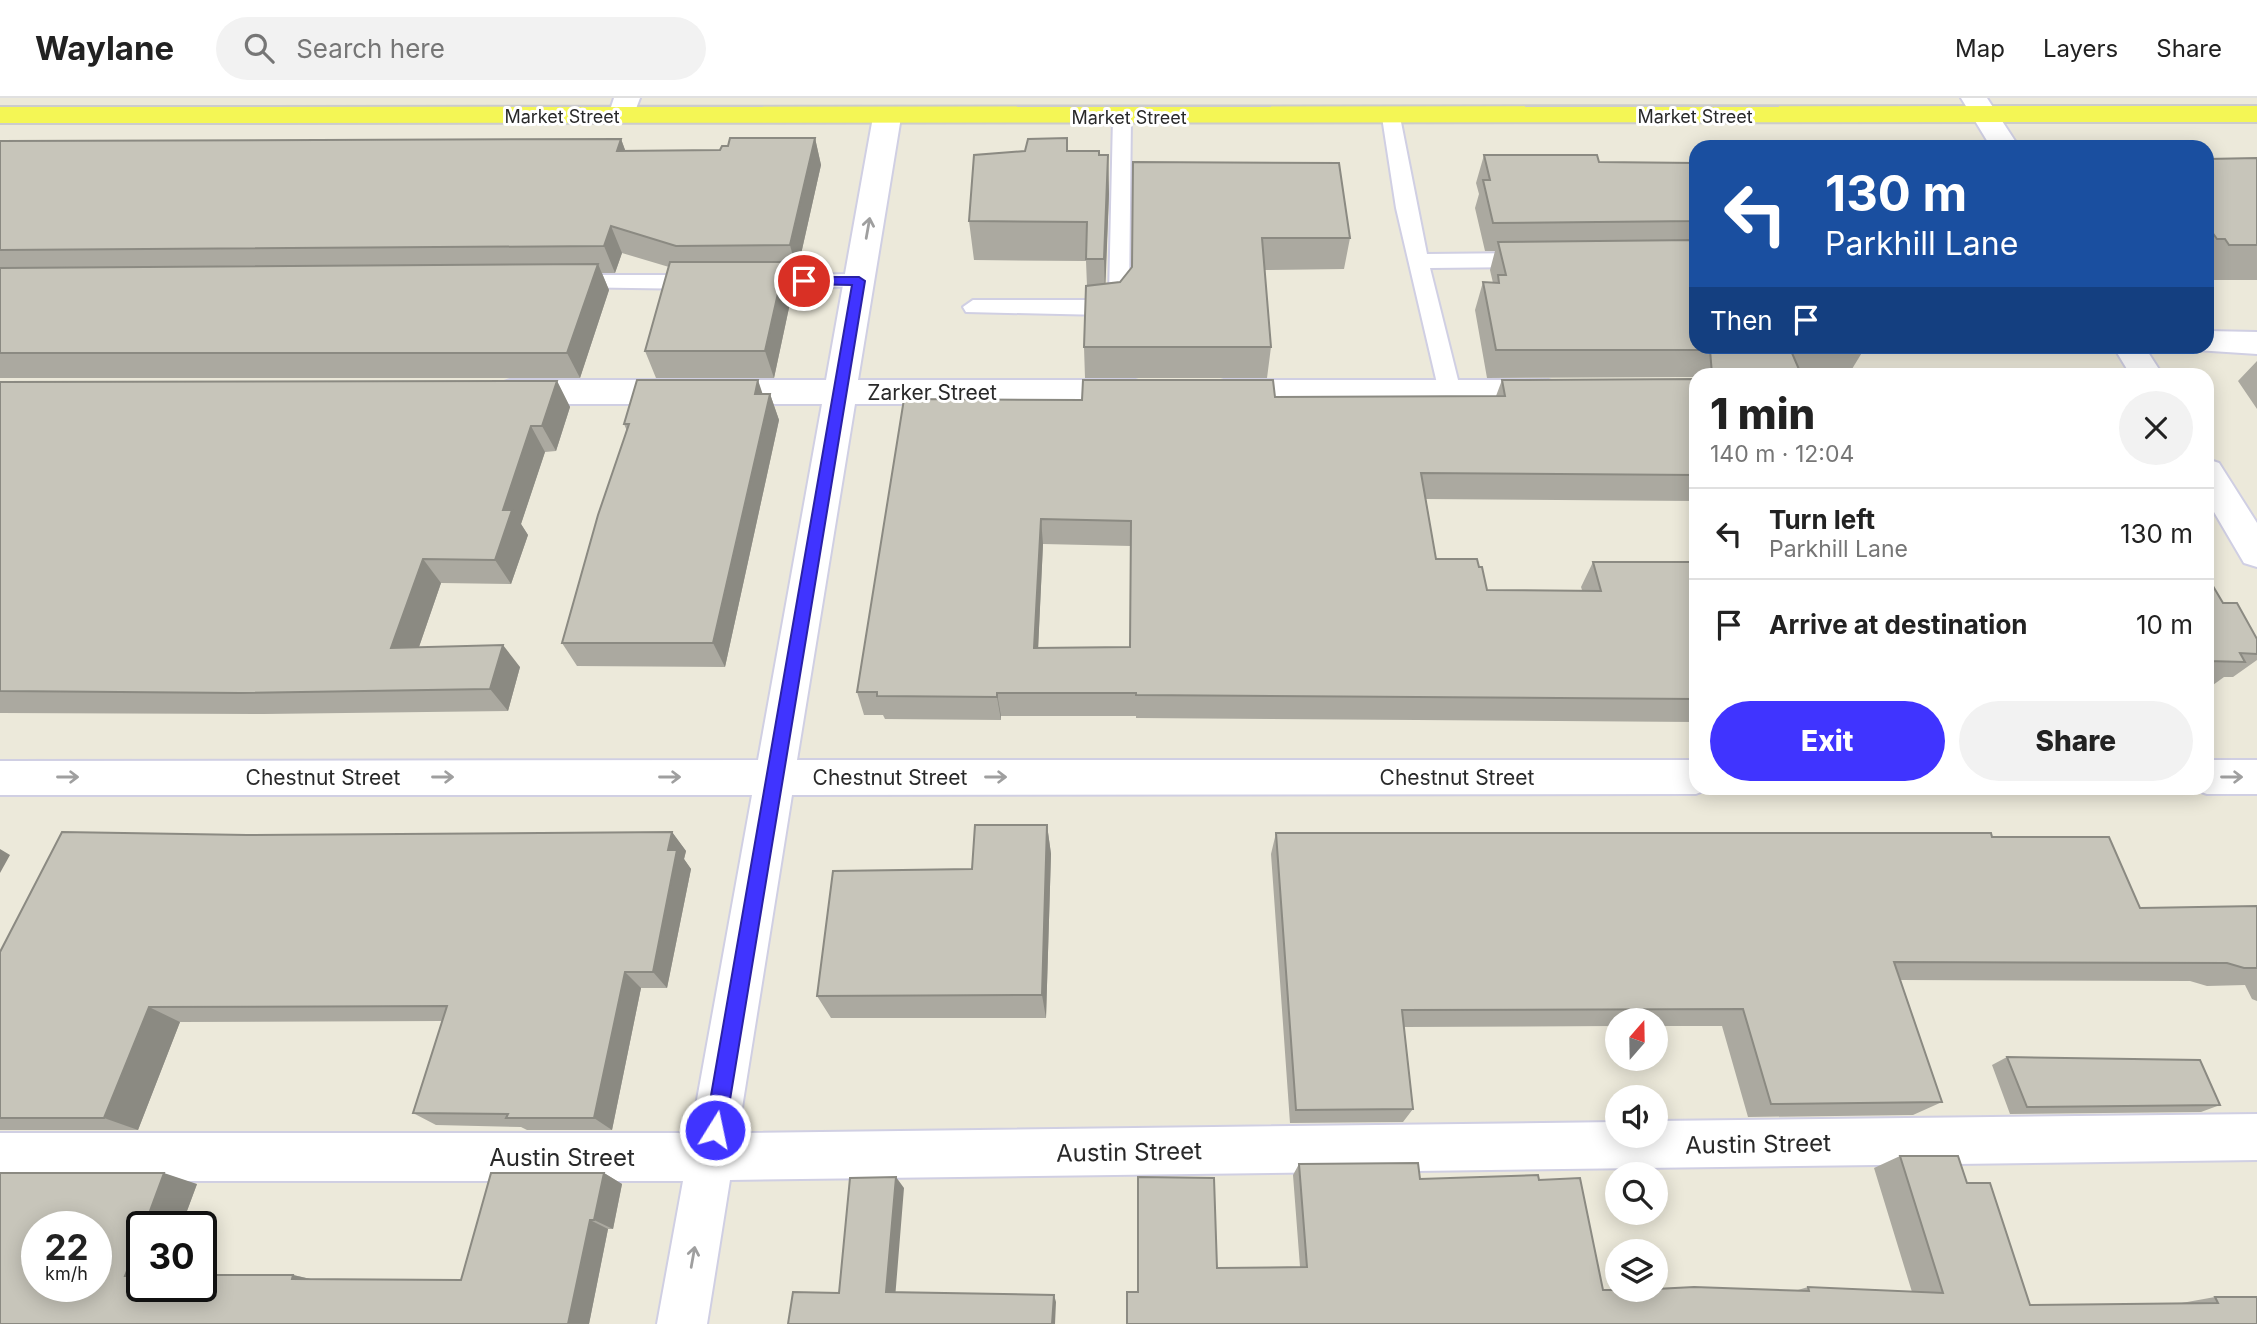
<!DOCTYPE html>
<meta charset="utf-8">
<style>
body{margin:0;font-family:Inter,sans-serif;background:#f2f2f2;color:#222;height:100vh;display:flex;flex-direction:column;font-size:26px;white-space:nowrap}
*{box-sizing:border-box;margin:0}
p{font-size:23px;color:#767676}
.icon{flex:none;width:38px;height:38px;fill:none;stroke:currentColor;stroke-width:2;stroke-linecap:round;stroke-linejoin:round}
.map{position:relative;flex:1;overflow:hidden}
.sheet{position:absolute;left:1689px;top:270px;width:525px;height:427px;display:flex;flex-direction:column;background:#fff;border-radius:21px;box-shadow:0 4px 18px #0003}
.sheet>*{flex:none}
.hud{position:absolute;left:1689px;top:42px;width:525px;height:214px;border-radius:21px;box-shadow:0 4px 18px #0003;background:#1a4fa0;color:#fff;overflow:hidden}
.needle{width:46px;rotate:20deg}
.fabs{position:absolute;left:1605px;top:910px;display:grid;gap:14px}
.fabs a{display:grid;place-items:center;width:63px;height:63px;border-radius:50%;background:#fff;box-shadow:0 4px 18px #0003;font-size:35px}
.speed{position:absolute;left:21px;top:1113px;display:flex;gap:14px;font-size:35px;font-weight:700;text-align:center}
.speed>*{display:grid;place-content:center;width:91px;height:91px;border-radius:50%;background:#fff;box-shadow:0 4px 18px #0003;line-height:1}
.speed small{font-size:18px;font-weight:400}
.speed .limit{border:4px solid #111;border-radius:10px;background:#fff;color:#111}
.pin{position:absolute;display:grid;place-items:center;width:60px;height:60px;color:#fff;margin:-30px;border:4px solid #fff;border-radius:50%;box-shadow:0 2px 7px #0007}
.me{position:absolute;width:77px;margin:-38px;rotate:10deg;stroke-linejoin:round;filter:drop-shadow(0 0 5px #0008)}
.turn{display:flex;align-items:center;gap:24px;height:147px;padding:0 21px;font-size:32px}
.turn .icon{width:91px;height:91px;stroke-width:2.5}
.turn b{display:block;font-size:49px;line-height:60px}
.then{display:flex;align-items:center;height:66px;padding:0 21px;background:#0003;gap:14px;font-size:26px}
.round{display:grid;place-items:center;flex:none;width:74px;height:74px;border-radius:37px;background:#f2f2f2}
.overview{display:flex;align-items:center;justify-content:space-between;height:119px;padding:0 21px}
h1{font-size:42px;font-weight:800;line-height:52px}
.action{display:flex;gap:14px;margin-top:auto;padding:14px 21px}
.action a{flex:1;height:80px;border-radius:42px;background:#4034ff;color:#fff;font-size:28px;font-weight:800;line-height:80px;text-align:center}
.action a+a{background:#f2f2f2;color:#222}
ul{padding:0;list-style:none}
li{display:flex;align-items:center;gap:21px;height:91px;padding:0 21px;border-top:2px solid #e0e0e0}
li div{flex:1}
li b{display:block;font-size:26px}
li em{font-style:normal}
header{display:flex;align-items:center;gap:42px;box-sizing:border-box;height:98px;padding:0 35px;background:#fff;border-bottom:2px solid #e0e0e0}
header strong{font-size:33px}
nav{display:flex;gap:38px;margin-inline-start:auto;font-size:24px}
.search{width:490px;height:63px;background:#f2f2f2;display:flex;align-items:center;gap:18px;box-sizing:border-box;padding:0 24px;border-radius:38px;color:#767676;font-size:26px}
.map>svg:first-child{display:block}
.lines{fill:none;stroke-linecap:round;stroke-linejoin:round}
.lane-casing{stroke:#d0cfe3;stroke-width:4}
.street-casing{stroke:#d0cfe3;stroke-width:4}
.primary-casing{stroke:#ccc;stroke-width:4}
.lane{fill:#fff;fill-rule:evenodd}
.street{fill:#fff;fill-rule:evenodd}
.primary{fill:#f4f655;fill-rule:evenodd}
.wall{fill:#aba9a0;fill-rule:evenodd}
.shaded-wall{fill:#8b8a82}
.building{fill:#c7c5ba;stroke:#8b8a82;stroke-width:2;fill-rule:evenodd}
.oneway{stroke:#9f9f9f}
.route{fill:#4034ff;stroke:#2a22a6;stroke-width:2}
.labels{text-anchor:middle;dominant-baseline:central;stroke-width:6;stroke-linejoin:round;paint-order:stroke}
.far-street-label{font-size:18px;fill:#292929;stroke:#fff}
.street-label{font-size:21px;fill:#292929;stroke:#fff}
.near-street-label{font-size:24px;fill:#292929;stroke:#fff}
</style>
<header>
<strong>Waylane</strong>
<div class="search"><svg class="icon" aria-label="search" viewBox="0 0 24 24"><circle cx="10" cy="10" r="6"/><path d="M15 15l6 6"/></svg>Search here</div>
<nav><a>Map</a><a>Layers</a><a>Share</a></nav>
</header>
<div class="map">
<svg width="2257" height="1226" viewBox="0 0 2257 1226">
<rect width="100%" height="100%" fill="#ece9da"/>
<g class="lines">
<defs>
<path id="lane" d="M 1122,13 L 1131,19 L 1129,200 L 1120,213 L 1104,217 L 966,214 L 963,209 L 973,202 L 1106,202 L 1109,199 L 1113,19 Z
M 1391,13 L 1400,19 L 1427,156 L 1529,155 L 1539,162 L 1529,169 L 1430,170 L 1461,294 L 1458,300 L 1442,300 L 1439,294 L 1396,110 L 1382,19 Z
M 859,176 L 866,178 L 869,183 L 866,188 L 754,191 L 744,184 L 754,177 Z
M 572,177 L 698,177 L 708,184 L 698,191 L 565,189 L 562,184 Z"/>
<path id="street" d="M 614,0 L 640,0 L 631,24 L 611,24 L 608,18 Z
M 1961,0 L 1987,0 L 2019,49 L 1991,49 Z
M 887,11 L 897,13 L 901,19 L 858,282 L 1135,282 L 1146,286 L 1151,294 L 1146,302 L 1135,306 L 855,306 L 797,662 L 1696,662 L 1696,690 L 1711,690 L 1696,696 L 792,697 L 738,1035 L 1617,1024 L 1617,1038 L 1656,1038 L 1656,1023 L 2257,1016 L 2257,1062 L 730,1082 L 707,1226 L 657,1226 L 683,1083 L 0,1083 L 0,1035 L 691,1035 L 752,697 L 0,697 L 0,663 L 758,662 L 822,306 L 510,306 L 499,302 L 494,294 L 499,286 L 510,282 L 826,282 L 873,19 L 877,13 Z
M 2207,233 L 2257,234 L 2257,256 L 2196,252 L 2194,248 L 2207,248 Z
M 2113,248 L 2144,248 L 2162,276 L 2130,276 Z
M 1224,282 L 1548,282 L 1559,286 L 1564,294 L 1559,302 L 1548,306 L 1224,306 L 1213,302 L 1208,294 L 1213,286 Z
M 2207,361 L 2219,365 L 2257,425 L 2257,469 L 2244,465 L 2207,402 Z
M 2207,662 L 2257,662 L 2257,696 L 2207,696 L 2193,691 L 2207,690 Z"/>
<path id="primary" d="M 2257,8 L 2257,24 L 0,25 L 0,9 Z"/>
</defs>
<!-- lane casing -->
<use href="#lane" class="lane-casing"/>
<!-- street casing -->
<use href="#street" class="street-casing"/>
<!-- primary casing -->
<use href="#primary" class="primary-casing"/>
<!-- lane -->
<use href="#lane" class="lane"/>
<!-- street -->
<use href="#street" class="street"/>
<!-- primary -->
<use href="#primary" class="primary"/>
</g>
<!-- wall -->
<path class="wall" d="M 815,40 L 821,67 L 797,174 L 788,174 L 793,191 L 774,280 L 656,280 L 645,253 L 669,169 L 622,155 L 615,175 L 602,175 L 609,192 L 580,280 L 0,280 L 0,43 L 621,41 L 625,52 L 720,52 Z
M 1067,53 L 1108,57 L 1109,96 L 1105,186 L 1120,184 L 1132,169 L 1133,64 L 1350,140 L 1344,171 L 1264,172 L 1271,249 L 1267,280 L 1085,280 L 1084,249 L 1087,188 L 1086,163 L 974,162 L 969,123 Z
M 1484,57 L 1599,64 L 1696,65 L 1696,248 L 1866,248 L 1852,271 L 1798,270 L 1801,276 L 1696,276 L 1696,279 L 1487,280 L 1475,212 L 1483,184 L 1493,185 L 1490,172 L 1495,153 L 1485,153 L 1475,110 L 1479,96 L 1476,85 Z
M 2257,60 L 2257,182 L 2207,182 L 2207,61 Z
M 1963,248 L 2033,248 L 2028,255 L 1967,256 Z
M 2257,263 L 2257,311 L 2238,283 Z
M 1696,281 L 1696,403 L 1426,401 L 1436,461 L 1479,469 L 1487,492 L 1582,492 L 1581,489 L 1593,464 L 1696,464 L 1696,624 L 1136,620 L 1136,618 L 1001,618 L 1001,622 L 885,621 L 883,617 L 864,617 L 857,594 L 1082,302 L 1275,299 L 1496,298 L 1502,282 ZM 1043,446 L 1131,448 L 1130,549 L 1038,550 Z
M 557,283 L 570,309 L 556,353 L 545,354 L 521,426 L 528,437 L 511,486 L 441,485 L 419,549 L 520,569 L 508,613 L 264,616 L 0,615 L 0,284 Z
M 763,296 L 770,296 L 779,322 L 725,569 L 577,568 L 562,545 L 627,333 L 624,326 Z
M 2207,478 L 2223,505 L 2257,541 L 2257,562 L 2233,579 L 2224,579 L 2213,587 L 2207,587 Z
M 1047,727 L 1051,756 L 1046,920 L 831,920 L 817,898 L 972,771 Z
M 672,734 L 686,753 L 684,761 L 691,771 L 667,890 L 641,890 L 612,1032 L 527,1032 L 521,1029 L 436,1027 L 413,1015 L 442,923 L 180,924 L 138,1032 L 0,1032 L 0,854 L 247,737 Z
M 1276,735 L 1992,739 L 2140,810 L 2257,808 L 2257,903 L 2252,901 L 2245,887 L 2207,888 L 2190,883 L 1900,882 L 1942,1004 L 1913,1017 L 1748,1019 L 1722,928 L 1656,928 L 1656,922 L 1617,922 L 1617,928 L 1404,929 L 1413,1011 L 1403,1024 L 1290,1025 L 1271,756 Z
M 2007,959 L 2220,1007 L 2201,1014 L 2010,1016 L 1992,967 Z
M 1900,1058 L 1967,1085 L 2030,1207 L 2176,1206 L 2215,1199 L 2257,1226 L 1138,1194 L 1217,1170 L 1300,1169 L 1293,1077 L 1299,1066 L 1420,1081 L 1539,1082 L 1603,1192 L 1798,1192 L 1808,1189 L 1912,1194 L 1874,1070 Z
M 604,1075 L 622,1086 L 613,1131 L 608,1131 L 589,1226 L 0,1226 L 197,1086 L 181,1129 L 142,1129 L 142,1188 L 293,1177 L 311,1181 L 461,1182 Z"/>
<!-- shaded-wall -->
<path class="shaded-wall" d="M 815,40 L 821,67 L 797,174 L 790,147 Z
M 621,41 L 631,68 L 617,53 Z
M 1108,57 L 1109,96 L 1105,199 L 1104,161 Z
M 611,128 L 622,155 L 615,175 L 604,148 Z
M 785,164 L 793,191 L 774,280 L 765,253 Z
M 598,166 L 609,192 L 580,280 L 567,255 Z
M 758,282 L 767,309 L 755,296 Z
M 557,283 L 570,309 L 556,353 L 542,328 Z
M 770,296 L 779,322 L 725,569 L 713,545 Z
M 531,328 L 545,354 L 521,426 L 528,437 L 511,486 L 495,462 L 503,412 Z
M 1041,421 L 1043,446 L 1037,574 L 1034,550 Z
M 423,461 L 441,485 L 411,572 L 391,550 Z
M 503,547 L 520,569 L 508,613 L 490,591 Z
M 997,595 L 1001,618 L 1001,622 L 997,599 Z
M 1047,727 L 1051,756 L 1046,920 L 1042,897 Z
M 672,734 L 686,753 L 684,761 L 691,771 L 667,890 L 653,874 L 668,752 Z
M 0,751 L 10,757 L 0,775 Z
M 625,874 L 641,890 L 612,1032 L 594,1020 Z
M 149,909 L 180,924 L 138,1032 L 104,1020 Z
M 164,1075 L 197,1086 L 181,1129 L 144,1129 Z
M 604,1075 L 622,1086 L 613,1131 L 594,1122 Z
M 896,1079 L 904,1090 L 895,1201 L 886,1194 Z
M 590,1122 L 608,1131 L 589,1226 L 568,1226 Z
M 142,1134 L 142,1182 L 125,1178 Z
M 293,1177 L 323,1184 L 292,1181 Z
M 1054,1197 L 1056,1204 L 1055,1226 L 1052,1226 Z"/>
<!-- building -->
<path class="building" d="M 730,40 L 815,40 L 790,147 L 676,148 L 611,128 L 604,148 L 0,152 L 0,43 L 621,41 L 617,53 L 720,52 L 722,48 L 728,48 Z
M 1067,40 L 1067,53 L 1099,53 L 1099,57 L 1108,57 L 1104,161 L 1086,161 L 1087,124 L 969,123 L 974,57 L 1025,53 L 1028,41 Z
M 1484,57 L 1597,57 L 1599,64 L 1696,65 L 1696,123 L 1493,125 L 1483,82 L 1490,82 Z
M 2257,60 L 2257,147 L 2229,147 L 2225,141 L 2217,141 L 2207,127 L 2207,61 Z
M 1133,64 L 1339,65 L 1350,140 L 1262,140 L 1271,249 L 1084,249 L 1086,188 L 1120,184 L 1132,169 Z
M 1696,142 L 1696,248 L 1789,248 L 1801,276 L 1712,276 L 1710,252 L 1496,252 L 1483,184 L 1499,185 L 1498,177 L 1506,177 L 1498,144 Z
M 670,164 L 785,164 L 765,253 L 645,253 Z
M 598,166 L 567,255 L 0,255 L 0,170 Z
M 1696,281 L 1696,377 L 1421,375 L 1436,461 L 1477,461 L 1479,469 L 1482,469 L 1487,492 L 1601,493 L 1593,464 L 1696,464 L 1696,601 L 1136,597 L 1136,595 L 997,595 L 997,599 L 877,598 L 877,594 L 857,594 L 904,301 L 1082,302 L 1083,282 L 1273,282 L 1275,299 L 1505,298 L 1502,282 ZM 1041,421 L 1131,423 L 1130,549 L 1034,550 Z
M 637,282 L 758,282 L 755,296 L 770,296 L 713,545 L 562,545 L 598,417 L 629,326 L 624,326 Z
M 557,283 L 542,328 L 531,328 L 503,412 L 512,412 L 495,462 L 423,461 L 391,550 L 503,547 L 490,591 L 240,595 L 0,593 L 0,284 Z
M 2207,478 L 2223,505 L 2237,505 L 2257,541 L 2257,556 L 2240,555 L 2245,564 L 2207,563 Z
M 975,727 L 1047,727 L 1042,897 L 817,898 L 833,773 L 972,771 Z
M 62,734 L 247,737 L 672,734 L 668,752 L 677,752 L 653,874 L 625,874 L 594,1020 L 506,1020 L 508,1016 L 413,1015 L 447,908 L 149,909 L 104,1020 L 0,1020 L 0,854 Z
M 1276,735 L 1991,735 L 1992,739 L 2109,739 L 2140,810 L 2257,808 L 2257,870 L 2244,870 L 2227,865 L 1894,864 L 1942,1004 L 1771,1006 L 1743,911 L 1402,912 L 1413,1011 L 1296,1012 Z
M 2007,959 L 2200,962 L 2220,1007 L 2027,1009 Z
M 1900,1058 L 1958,1058 L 1967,1085 L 1990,1085 L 2030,1207 L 2218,1205 L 2215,1199 L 2257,1199 L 2257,1226 L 1127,1226 L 1127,1194 L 1138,1194 L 1138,1079 L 1214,1080 L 1217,1170 L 1307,1169 L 1299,1066 L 1418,1065 L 1420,1081 L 1538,1077 L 1539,1082 L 1580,1080 L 1603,1192 L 1656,1192 L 1656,1191 L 1694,1189 L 1809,1193 L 1808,1189 L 1943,1195 Z
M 0,1075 L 164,1075 L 144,1129 L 142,1129 L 142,1134 L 125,1178 L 142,1178 L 142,1188 L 201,1188 L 201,1177 L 293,1177 L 292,1181 L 461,1182 L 491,1075 L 604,1075 L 594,1122 L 590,1122 L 568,1226 L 0,1226 ZM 37,1129 L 96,1129 L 96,1188 L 37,1188 Z
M 896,1079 L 886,1194 L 1054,1197 L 1052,1226 L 788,1226 L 793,1194 L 839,1195 L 850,1080 Z"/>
<!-- one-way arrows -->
<defs><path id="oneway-shaft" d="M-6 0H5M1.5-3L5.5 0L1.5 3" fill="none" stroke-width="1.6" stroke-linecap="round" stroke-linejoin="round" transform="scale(1.75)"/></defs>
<g class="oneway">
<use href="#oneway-shaft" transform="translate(868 130) rotate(-80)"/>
<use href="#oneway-shaft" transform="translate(68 679)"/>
<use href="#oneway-shaft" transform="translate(443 679)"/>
<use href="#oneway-shaft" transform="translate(670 679)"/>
<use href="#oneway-shaft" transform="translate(996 679)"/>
<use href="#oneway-shaft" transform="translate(2232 679)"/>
<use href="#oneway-shaft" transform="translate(693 1159) rotate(-80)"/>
</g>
<!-- route -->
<path class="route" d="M 804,179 L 859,179 L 865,183 L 725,1032 L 722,1039 L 715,1042 L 708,1039 L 705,1032 L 852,187 L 799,186 L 798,183 Z"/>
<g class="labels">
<!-- far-street labels -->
<g class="far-street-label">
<text x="562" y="18">Market Street</text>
<text x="1695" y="18">Market Street</text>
<text x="1129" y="19">Market Street</text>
</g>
<!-- street labels -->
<g class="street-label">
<text x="932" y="294">Zarker Street</text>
<text x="323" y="679">Chestnut Street</text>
<text x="890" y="679">Chestnut Street</text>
<text x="1457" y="679">Chestnut Street</text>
</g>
<!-- near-street labels -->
<g class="near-street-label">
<text transform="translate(1758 1046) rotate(-1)">Austin Street</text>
<text transform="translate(1129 1054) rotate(-1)">Austin Street</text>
<text x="562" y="1059">Austin Street</text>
</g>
</g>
</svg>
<div class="fabs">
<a><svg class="needle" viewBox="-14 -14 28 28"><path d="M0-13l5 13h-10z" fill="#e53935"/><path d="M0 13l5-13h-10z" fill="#767676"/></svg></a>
<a><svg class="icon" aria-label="sound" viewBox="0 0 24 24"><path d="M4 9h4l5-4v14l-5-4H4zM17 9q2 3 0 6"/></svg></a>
<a><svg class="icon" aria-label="search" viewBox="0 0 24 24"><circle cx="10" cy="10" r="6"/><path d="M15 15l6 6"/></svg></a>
<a><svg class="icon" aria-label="layers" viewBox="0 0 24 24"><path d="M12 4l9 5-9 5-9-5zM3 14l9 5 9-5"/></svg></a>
</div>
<div class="speed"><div>22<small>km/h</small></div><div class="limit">30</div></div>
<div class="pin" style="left:804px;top:183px;background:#d93025"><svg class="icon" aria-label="arrive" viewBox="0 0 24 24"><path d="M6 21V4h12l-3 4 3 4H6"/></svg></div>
<svg class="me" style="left:715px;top:1032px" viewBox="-20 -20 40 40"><circle r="17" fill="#4034ff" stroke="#fff" stroke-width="3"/><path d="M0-11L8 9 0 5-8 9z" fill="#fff"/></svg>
<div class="hud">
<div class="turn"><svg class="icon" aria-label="left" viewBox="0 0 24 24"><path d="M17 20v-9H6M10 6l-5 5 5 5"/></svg><div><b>130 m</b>Parkhill Lane</div></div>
<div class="then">Then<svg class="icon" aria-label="arrive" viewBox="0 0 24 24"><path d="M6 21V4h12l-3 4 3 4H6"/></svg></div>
</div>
<section class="sheet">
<div class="overview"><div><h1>1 min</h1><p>140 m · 12:04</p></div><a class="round"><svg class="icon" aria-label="close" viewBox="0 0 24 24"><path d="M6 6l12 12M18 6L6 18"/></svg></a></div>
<ul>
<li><svg class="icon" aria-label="left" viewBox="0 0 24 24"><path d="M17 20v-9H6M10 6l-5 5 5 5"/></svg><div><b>Turn left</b><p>Parkhill Lane</p></div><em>130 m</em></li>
<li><svg class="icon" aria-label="arrive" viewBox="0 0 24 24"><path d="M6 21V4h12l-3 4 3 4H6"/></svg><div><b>Arrive at destination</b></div><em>10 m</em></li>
</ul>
<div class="action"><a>Exit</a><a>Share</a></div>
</section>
</div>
